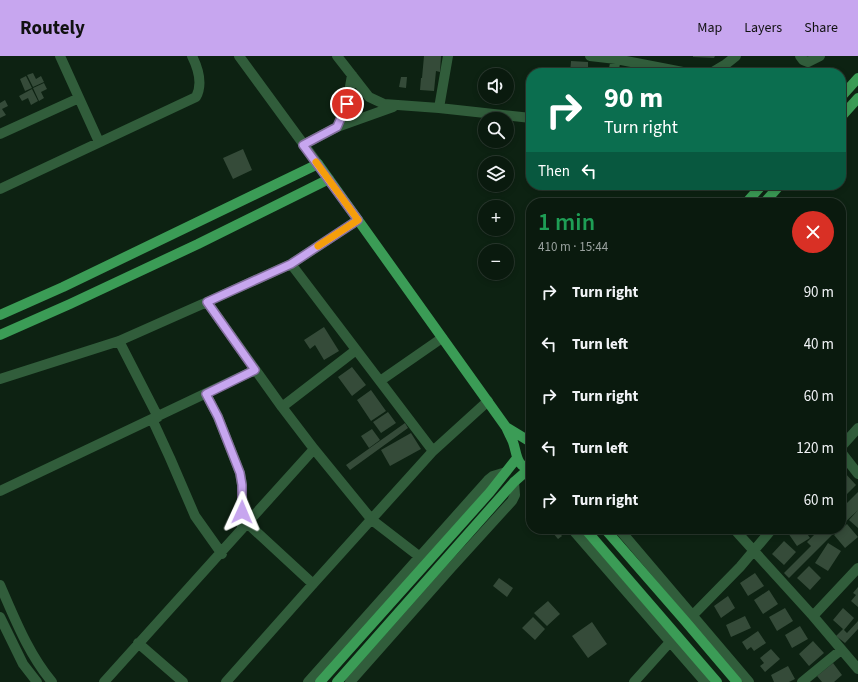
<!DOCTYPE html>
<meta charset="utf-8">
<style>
body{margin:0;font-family:"Source Sans 3",sans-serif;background:#132317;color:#f1f3f6;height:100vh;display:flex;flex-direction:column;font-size:15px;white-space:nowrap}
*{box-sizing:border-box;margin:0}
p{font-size:13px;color:#99a19e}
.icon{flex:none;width:22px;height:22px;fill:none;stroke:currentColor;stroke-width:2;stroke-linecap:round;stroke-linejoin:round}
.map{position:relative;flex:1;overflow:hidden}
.details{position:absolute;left:526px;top:142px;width:320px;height:336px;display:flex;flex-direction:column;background:#0a1a0e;border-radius:16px;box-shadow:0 2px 6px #0003,0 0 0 1px #2a382e}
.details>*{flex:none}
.hud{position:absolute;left:526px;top:12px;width:320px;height:122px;border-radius:16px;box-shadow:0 2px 6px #0003,0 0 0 1px #2a382e;background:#0b6e4f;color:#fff;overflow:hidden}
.buttons{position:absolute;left:478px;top:12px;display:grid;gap:8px}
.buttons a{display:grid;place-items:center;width:36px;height:36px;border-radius:50%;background:#0a1a0e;box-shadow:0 2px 6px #0003,0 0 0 1px #2a382e;font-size:20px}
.pin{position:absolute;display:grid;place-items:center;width:34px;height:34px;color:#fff;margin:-17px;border:2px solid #fff;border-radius:50%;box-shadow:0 1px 4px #0007}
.me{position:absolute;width:44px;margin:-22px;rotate:1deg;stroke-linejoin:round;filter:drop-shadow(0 0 3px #0008)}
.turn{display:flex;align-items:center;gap:14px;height:84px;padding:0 12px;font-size:18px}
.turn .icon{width:52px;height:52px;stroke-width:2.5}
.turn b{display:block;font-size:28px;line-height:34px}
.then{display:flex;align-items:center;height:38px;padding:0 12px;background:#0003;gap:8px;font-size:15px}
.round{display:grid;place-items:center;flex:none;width:42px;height:42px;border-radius:21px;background:#132317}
.overview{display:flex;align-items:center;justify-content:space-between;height:68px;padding:0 12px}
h1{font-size:24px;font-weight:600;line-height:30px;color:#1e9e55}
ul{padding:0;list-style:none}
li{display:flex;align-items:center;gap:12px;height:52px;padding:0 12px}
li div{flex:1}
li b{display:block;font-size:15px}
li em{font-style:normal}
header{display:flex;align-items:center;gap:24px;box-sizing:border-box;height:56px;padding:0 20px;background:#c7a6ef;color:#111}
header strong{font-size:19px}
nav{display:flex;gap:22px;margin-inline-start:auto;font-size:14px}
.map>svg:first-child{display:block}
.building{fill:#354b39}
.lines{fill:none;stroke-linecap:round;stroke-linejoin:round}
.minor{stroke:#315d3b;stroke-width:10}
.major{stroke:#3b9c56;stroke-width:10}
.route-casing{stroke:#816c9b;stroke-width:10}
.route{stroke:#c7a6ef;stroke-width:7}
.slow{stroke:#f59e0b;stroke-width:7}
</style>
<header>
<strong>Routely</strong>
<nav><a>Map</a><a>Layers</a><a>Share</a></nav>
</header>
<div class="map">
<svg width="858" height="626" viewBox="0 0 858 626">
<rect width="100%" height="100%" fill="#0d2212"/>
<!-- building -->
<path class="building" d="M 424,0 L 441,0 L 440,16 L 436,15 L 434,35 L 420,34 L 421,22 L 422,22 Z
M 693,0 L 715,0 L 714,2 L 693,1 Z
M 571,5 L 588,6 L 588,17 L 570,17 Z
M 33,17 L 36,23 L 41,20 L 44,26 L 33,31 L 27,19 Z
M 26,20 L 32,32 L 25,35 L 20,23 Z
M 401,21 L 407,21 L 406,32 L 399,31 Z
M 44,27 L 47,33 L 41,36 L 44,42 L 39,45 L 33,32 Z
M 32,33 L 38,45 L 31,49 L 28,42 L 22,45 L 19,40 Z
M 5,44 L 8,50 L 2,53 L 6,59 L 0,62 L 0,47 Z
M 243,93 L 252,114 L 233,123 L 223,102 Z
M 324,271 L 339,295 L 324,304 L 315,289 L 310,293 L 304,284 Z
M 352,311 L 366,329 L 352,340 L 338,321 Z
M 371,334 L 386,355 L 371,365 L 357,344 Z
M 388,356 L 396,367 L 381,377 L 373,366 Z
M 405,367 L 408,372 L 350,414 L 346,409 Z
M 372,373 L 380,384 L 369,392 L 361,380 Z
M 411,377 L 421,393 L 390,410 L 381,394 Z
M 844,416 L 856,429 L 845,440 L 841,436 L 841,419 Z
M 858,436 L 858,454 L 841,470 L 841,453 Z
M 858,454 L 858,472 L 849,464 Z
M 847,468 L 858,481 L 845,492 L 834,479 Z
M 556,473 L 562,480 L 558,483 L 552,476 Z
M 795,473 L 804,473 L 810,482 L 797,490 L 788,477 Z
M 820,473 L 838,473 L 789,522 L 784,517 L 811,490 L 807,486 Z
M 784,485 L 796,496 L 784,509 L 772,498 Z
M 828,487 L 841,495 L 828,515 L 815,507 Z
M 809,510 L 821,522 L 810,534 L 797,522 Z
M 755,517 L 764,530 L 748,540 L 740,527 Z
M 499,522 L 513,532 L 507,541 L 493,530 Z
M 858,531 L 858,551 L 851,545 L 856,539 L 853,537 Z
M 769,534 L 778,548 L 763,558 L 754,544 Z
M 728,540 L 735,552 L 721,562 L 714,550 Z
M 548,545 L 560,558 L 547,570 L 534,557 Z
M 785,552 L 793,565 L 777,575 L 769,561 Z
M 843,552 L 854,562 L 844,574 L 847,577 L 858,565 L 858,573 L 845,587 L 836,580 L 843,573 L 833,564 Z
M 745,560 L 751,572 L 731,581 L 726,569 Z
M 533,561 L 545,573 L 535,584 L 522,572 Z
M 592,566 L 607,588 L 588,602 L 572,580 Z
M 800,570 L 808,583 L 792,592 L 785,579 Z
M 758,575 L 766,587 L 754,595 L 751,591 L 747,594 L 742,586 Z
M 813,585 L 824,597 L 809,610 L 799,598 Z
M 771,593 L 780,603 L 765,616 L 760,610 L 764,607 L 760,602 Z
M 833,607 L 842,619 L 834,626 L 822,626 L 817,620 Z
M 788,610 L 795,623 L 789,626 L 774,626 L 771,619 Z"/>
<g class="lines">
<!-- minor -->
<path class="minor" d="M 60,0 L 99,86
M 239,0 L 318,108
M 337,0 L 369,41 L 384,48 L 439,52 L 531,62
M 590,0 L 616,3 L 688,17
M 800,0 L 803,4 L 808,6 L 820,0
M 613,17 L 616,3
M 711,17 L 726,8 L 736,0
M 439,52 L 448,0
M 337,71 L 347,48 L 352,19
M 0,78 L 79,42
M 303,89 L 337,71 L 393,51
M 0,133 L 196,41 C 203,28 198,12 192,0
M 291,208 L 433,395
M 207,246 L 282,351 L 314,393 L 372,464 L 420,501
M 119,285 L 158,361
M 0,323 L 119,285 L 207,246 L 291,208 L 358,164
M 380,325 L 442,282
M 206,338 L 218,361 L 240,417 L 242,429 L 242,473
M 282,351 L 356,294
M 152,363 L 170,402 L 195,460 L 222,498
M 841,391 L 858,372
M 841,396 L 858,418
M 0,435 L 255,314
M 247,467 L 313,528
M 572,473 L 705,626
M 619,473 L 749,626
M 734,473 L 813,560 L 858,613
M 0,529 C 15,563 28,597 52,626
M 693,559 L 740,511 L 772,473
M 813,560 L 858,512
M 0,561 L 23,608 L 37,626
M 138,587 L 183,626
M 104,626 L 314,393
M 226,626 L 313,528 L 433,395 L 488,345
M 308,626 L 488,424 L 493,420 L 506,416
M 350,626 L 451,512 L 512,445 L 515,439 L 514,426
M 634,626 L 670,586
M 802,626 L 841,594"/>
<!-- major -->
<path class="major" d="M 841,41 L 858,22
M 841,61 L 858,42
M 746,147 L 762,129
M 764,147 L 780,129
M 0,259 L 63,231 L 318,108 L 506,371
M 0,279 L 70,248 L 198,188 L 329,123
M 529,385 L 506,371 C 508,376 511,381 513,386 C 517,397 516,412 531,412
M 585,473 L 717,626
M 605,473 L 686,566 L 737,626
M 320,626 L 490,436 L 517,402
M 337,626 L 514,426 L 530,412 L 531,413"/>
</g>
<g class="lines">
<defs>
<path id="route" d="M 242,456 L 242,429 L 240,417 L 218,361 L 206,338 L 255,314 L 207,246 L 291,208 L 358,164 L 303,89 L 337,71 L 347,48"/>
</defs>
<!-- route casing -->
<use href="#route" class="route-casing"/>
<!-- route -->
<use href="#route" class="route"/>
<!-- slow -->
<path class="slow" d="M 316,106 L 358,164 L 318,190"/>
</g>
</svg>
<div class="buttons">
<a><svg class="icon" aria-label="sound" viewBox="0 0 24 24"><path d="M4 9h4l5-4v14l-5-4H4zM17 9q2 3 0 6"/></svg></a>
<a><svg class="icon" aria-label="search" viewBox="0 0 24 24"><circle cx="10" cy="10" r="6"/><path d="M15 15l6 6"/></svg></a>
<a><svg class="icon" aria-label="layers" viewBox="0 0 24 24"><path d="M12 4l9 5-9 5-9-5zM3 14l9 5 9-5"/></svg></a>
<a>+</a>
<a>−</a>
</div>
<div class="pin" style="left:347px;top:48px;background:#d93025"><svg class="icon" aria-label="arrive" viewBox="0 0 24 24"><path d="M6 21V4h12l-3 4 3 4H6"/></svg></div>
<svg class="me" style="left:242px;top:456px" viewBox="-20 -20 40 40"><path d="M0-17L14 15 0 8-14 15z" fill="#c7a6ef" stroke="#fff" stroke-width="4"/></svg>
<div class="hud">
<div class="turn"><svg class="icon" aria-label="right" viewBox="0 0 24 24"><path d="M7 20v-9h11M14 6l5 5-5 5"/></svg><div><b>90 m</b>Turn right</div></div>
<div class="then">Then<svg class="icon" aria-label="left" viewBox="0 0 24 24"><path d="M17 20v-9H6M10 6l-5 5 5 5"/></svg></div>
</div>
<section class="details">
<div class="overview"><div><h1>1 min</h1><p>410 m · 15:44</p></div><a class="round" style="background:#d93025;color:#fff"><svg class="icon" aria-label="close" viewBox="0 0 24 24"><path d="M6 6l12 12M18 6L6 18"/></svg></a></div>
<ul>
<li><svg class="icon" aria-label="right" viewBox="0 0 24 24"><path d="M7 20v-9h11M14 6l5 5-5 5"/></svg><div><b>Turn right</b></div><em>90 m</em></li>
<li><svg class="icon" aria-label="left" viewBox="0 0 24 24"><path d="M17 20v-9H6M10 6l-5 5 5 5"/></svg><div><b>Turn left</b></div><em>40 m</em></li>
<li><svg class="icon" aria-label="right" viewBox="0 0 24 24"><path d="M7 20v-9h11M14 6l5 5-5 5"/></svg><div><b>Turn right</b></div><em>60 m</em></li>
<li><svg class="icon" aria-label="left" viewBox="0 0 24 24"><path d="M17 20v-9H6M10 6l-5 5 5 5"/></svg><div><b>Turn left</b></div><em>120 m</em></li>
<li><svg class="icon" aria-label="right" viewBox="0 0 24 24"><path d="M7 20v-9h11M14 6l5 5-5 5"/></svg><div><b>Turn right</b></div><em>60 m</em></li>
</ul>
</section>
</div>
